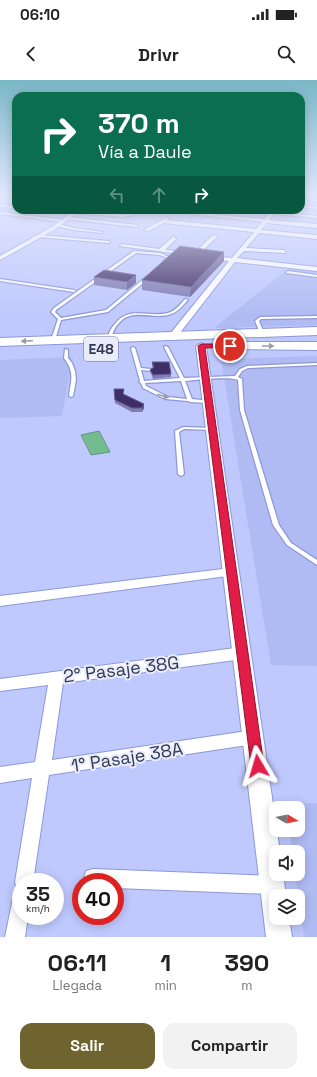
<!DOCTYPE html>
<html lang="es">
<meta charset="utf-8">
<style>
body{margin:0;font-family:"Space Grotesk",sans-serif;background:#f2f2f2;color:#222;height:100vh;display:flex;flex-direction:column;font-size:15px;white-space:nowrap}
*{box-sizing:border-box;margin:0}
p{font-size:13px;color:#767676}
.icon{flex:none;width:22px;height:22px;fill:none;stroke:currentColor;stroke-width:2;stroke-linecap:round;stroke-linejoin:round}
.map{position:relative;height:857px;overflow:hidden}
.panel{display:flex;flex-direction:column;background:#fff;flex:1}
.panel>*{flex:none}
.hud{position:absolute;left:12px;top:12px;width:293px;height:122px;border-radius:12px;box-shadow:0 2px 10px #0003;background:#0b6e4f;color:#fff;overflow:hidden}
.needle{width:26px;rotate:100deg}
.buttons{position:absolute;left:269px;top:721px;display:grid;gap:8px}
.buttons a{display:grid;place-items:center;width:36px;height:36px;border-radius:8px;background:#fff;box-shadow:0 2px 10px #0003;font-size:20px}
.speed{position:absolute;left:12px;top:793px;display:flex;gap:8px;font-size:20px;font-weight:700;text-align:center}
.speed>*{display:grid;place-content:center;width:52px;height:52px;border-radius:50%;background:#fff;box-shadow:0 2px 10px #0003;line-height:1}
.speed small{font-size:10px;font-weight:400}
.speed .limit{border:6px solid #d22;background:#fff;color:#111}
.pin{position:absolute;display:grid;place-items:center;width:34px;height:34px;color:#fff;margin:-17px;border:2px solid #fff;border-radius:50%;box-shadow:0 1px 4px #0007}
.me{position:absolute;width:44px;margin:-22px;rotate:353deg;stroke-linejoin:round;filter:drop-shadow(0 0 3px #0008)}
.turn{display:flex;align-items:center;gap:14px;height:84px;padding:0 20px;font-size:18px}
.turn .icon{width:52px;height:52px;stroke-width:2.5}
.turn b{display:block;font-size:28px;line-height:34px}
.lanes{display:flex;align-items:center;height:38px;padding:0 20px;background:#0003;justify-content:center;gap:20px;direction:ltr}
.lanes .off{opacity:.35}
.eta{display:flex;justify-content:space-evenly;align-items:center;height:68px;text-align:center}
.eta b{font-size:24px;font-weight:700;line-height:28px}
.action{display:flex;gap:8px;margin-top:auto;padding:8px 20px}
.action a{flex:1;height:46px;border-radius:12px;background:#6f6330;color:#fff;font-size:16px;font-weight:700;line-height:46px;text-align:center}
.action a+a{background:#f2f2f2;color:#222}
.status{display:flex;justify-content:space-between;align-items:center;height:28px;padding:0 20px;background:#fff;direction:ltr}
.status svg{height:11px;fill:currentColor}
header{display:flex;justify-content:space-between;align-items:center;height:52px;padding:0 20px;background:#fff;font-size:18px;font-weight:700}
.map>svg:first-child{display:block}
.built{fill:#b0bbf4}
.water{fill:#74bc90;stroke:#61957e}
.lines{fill:none;stroke-linecap:round;stroke-linejoin:round}
.service-casing{stroke:#8d98d7;stroke-width:2.5}
.minor-casing{stroke:#8d98d7;stroke-width:2}
.tertiary-casing{stroke:#8d98d7;stroke-width:2}
.trunk-casing{stroke:#8d98d7;stroke-width:2}
.service{fill:#fff;fill-rule:evenodd}
.minor{fill:#fff;fill-rule:evenodd}
.tertiary{fill:#fff;fill-rule:evenodd}
.trunk{fill:#fff;fill-rule:evenodd}
.wall{fill:#7f7cb2}
.shaded-wall{fill:#655c93}
.building{fill:#3f2e65;stroke:#655c93}
.oneway{fill:#9a9ca9}
.route{fill:#e11d48;stroke:#92132f}
.labels{text-anchor:middle;dominant-baseline:central;stroke-width:4;stroke-linejoin:round;paint-order:stroke}
.shield{fill:#e9ecfa;stroke:#6a6f85;stroke-width:1}
.shield-label{font-size:14px;font-weight:bold;fill:#343953}
.near-street-label{font-size:18px;fill:#343953;stroke:#e9ecfa}
</style>
<div class="status"><b>06:10</b><svg viewBox="0 0 49 12"><path d="M0 12V9h3v3zM5 12V6h3v6zM10 12V3h3v9zM15 12V0h3v12zM26 1h20v11H26zM47 4h2v5h-2z"/></svg></div>
<header><svg class="icon" aria-label="back" viewBox="0 0 24 24"><path d="M15 5l-7 7 7 7"/></svg>Drivr<svg class="icon" aria-label="search" viewBox="0 0 24 24"><circle cx="10" cy="10" r="6"/><path d="M15 15l6 6"/></svg></header>
<div class="map">
<svg width="317" height="857" viewBox="0 0 317 857">
<rect width="100%" height="100%" fill="#bfc9fe"/>
<!-- built -->
<path class="built" d="M 0,116 L 16,116 L 16,130 L 73,130 L 60,140 L 0,131 Z
M 289,188 L 317,191 L 317,245 L 214,248 Z
M 317,276 L 317,586 L 271,585 L 221,279 Z
M 73,277 L 62,336 L 0,338 L 0,280 Z
M 317,723 L 317,857 L 304,857 L 295,794 L 298,794 L 298,772 L 292,772 L 290,750 L 298,750 L 298,728 L 287,728 L 286,724 Z"/>
<!-- water -->
<path class="water" d="M 99,351 L 110,372 L 91,375 L 81,355 Z"/>
<g class="lines">
<defs>
<path id="service" d="M 0,125 L 16,126 L 16,128 L 0,127 Z
M 59,130 L 125,135 L 132,134 L 130,133 L 114,130 C 121,130 129,130 135,134 L 125,137 L 75,133 Z
M 0,132 L 63,140 L 64,141 L 63,142 L 0,134 Z
M 67,137 L 137,145 L 138,146 L 137,147 L 66,139 Z
M 58,144 L 74,148 L 103,152 L 102,153 L 74,150 L 57,146 Z
M 39,155 L 109,161 L 110,162 L 109,163 L 38,157 Z
M 134,171 L 160,173 L 171,178 L 167,182 L 166,181 L 168,178 L 160,175 L 136,173 L 56,230 L 55,232 L 61,238 L 106,230 L 146,197 L 148,197 L 148,199 L 108,232 L 61,240 L 55,260 L 52,261 L 51,260 L 58,239 L 51,232 L 54,228 Z
M 288,191 L 317,195 L 317,197 L 287,193 L 286,192 Z
M 0,199 L 74,210 L 76,211 L 74,212 L 0,201 Z
M 185,219 L 188,220 C 183,225 178,232 171,234 C 155,240 136,229 122,240 C 116,245 113,251 111,259 L 108,258 C 109,252 111,248 115,244 C 129,225 149,238 168,233 C 175,231 180,225 185,219 Z
M 317,236 L 317,238 L 261,239 L 259,241 L 264,253 L 262,254 L 260,253 L 255,241 L 260,237 Z
M 165,266 L 168,267 L 184,298 L 235,296 L 240,289 L 247,286 L 317,283 L 317,285 L 248,288 L 242,291 L 238,297 L 242,299 L 244,330 L 279,445 L 291,463 L 317,480 L 317,485 L 287,465 L 273,445 L 240,330 L 238,300 C 230,296 196,300 185,301 L 192,319 L 210,321 L 210,323 L 208,323 L 190,322 L 188,321 L 165,319 L 143,308 L 141,303 L 139,302 L 140,301 L 131,268 L 133,267 L 135,268 L 141,288 L 151,289 L 153,290 L 151,291 L 141,290 L 144,301 L 180,298 L 164,267 ZM 181,301 L 187,319 L 168,317 L 146,306 L 145,303 Z
M 65,269 L 68,270 L 68,278 L 72,283 L 75,291 L 76,300 L 73,316 L 71,317 L 69,316 C 71,299 75,293 64,278 Z
M 183,347 L 212,348 L 214,349 L 212,350 L 184,349 L 179,352 L 184,394 L 181,396 L 178,394 L 175,351 Z"/>
<path id="minor" d="M 301,118 L 317,120 L 317,122 L 301,120 Z
M 301,125 L 317,127 L 317,129 L 301,127 Z
M 76,130 L 81,130 L 54,150 L 0,180 L 0,176 L 50,148 Z
M 251,130 L 277,130 L 277,131 L 317,136 L 317,138 L 274,134 L 269,140 L 317,144 L 317,148 L 267,143 L 261,150 L 317,155 L 317,159 L 259,153 L 246,168 L 284,170 L 286,173 L 244,171 L 237,178 L 317,187 L 317,191 L 235,182 L 176,258 L 170,258 L 170,254 L 229,181 L 210,179 L 208,178 L 208,176 L 232,178 L 254,152 L 163,143 L 149,151 L 144,150 L 167,137 L 169,138 L 167,140 L 256,149 L 262,142 L 174,132 L 176,131 L 265,139 L 270,133 Z
M 213,155 L 218,156 L 197,176 L 193,176 L 193,174 Z
M 174,156 L 176,159 L 165,170 L 187,172 L 189,175 L 119,166 L 122,164 L 159,169 Z
M 231,488 L 235,489 L 237,492 L 235,495 L 0,526 L 0,516 Z
M 243,567 L 248,569 L 250,573 L 248,577 L 243,579 L 63,603 L 52,680 L 254,650 L 260,652 L 262,657 L 260,662 L 254,664 L 49,695 L 33,802 L 21,802 L 21,810 L 17,809 L 15,802 L 32,698 L 0,703 L 0,687 L 35,682 L 48,605 L 0,611 L 0,599 Z
M 93,789 L 272,796 L 279,798 L 281,805 L 279,812 L 272,814 L 115,808 L 115,802 L 85,802 L 84,798 L 86,791 Z
M 21,810 L 21,836 L 28,836 L 25,857 L 5,857 L 14,813 Z"/>
<path id="tertiary" d="M 201,263 L 206,266 L 280,772 L 276,772 L 276,794 L 283,794 L 286,816 L 276,816 L 276,838 L 289,838 L 292,857 L 266,857 L 196,266 Z"/>
<path id="trunk" d="M 317,247 L 317,255 L 0,266 L 0,258 Z
M 224,262 L 317,262 L 317,270 L 220,269 L 218,266 L 220,263 Z"/>
</defs>
<!-- service casing -->
<use href="#service" class="service-casing"/>
<!-- minor casing -->
<use href="#minor" class="minor-casing"/>
<!-- tertiary casing -->
<use href="#tertiary" class="tertiary-casing"/>
<!-- trunk casing -->
<use href="#trunk" class="trunk-casing"/>
<!-- service -->
<use href="#service" class="service"/>
<!-- minor -->
<use href="#minor" class="minor"/>
<!-- tertiary -->
<use href="#tertiary" class="tertiary"/>
<!-- trunk -->
<use href="#trunk" class="trunk"/>
</g>
<!-- wall -->
<path class="wall" d="M 224,172 L 224,181 L 190,217 L 142,210 L 142,200 Z
M 136,195 L 136,203 L 127,210 L 94,205 L 94,197 Z
M 152,282 L 171,294 L 171,297 L 153,299 L 150,290 L 153,288 L 152,286 Z
M 114,309 L 144,324 L 144,328 L 142,332 L 132,332 L 115,323 Z"/>
<!-- shaded-wall -->
<path class="shaded-wall" d="M 224,172 L 224,181 L 190,217 L 191,207 Z
M 136,195 L 136,203 L 127,210 L 127,202 Z
M 144,324 L 144,328 L 142,332 L 142,328 Z"/>
<!-- building -->
<path class="building" d="M 180,166 L 224,172 L 191,207 L 142,200 Z
M 104,190 L 136,195 L 127,202 L 94,197 Z
M 152,282 L 169,282 L 171,294 L 153,295 L 150,290 L 154,287 Z
M 114,309 L 124,309 L 123,314 L 144,324 L 142,328 L 132,328 L 115,320 Z"/>
<!-- one-way arrows -->
<defs><path id="oneway-solid" d="M-6-.8H1V-3.2L6.5 0L1 3.2V.8H-6Z"/></defs>
<g class="oneway">
<use href="#oneway-solid" transform="translate(27 261) rotate(178)"/>
<use href="#oneway-solid" transform="translate(268 266)"/>
<use href="#oneway-solid" transform="translate(163 316) rotate(17)"/>
</g>
<!-- sky -->
<linearGradient id="sky" x2="0" y2="1"><stop stop-color="#79b7c5"/><stop offset="0.49" stop-color="#e2e7ff"/><stop offset="1" stop-color="#e2e7ff" stop-opacity="0"/></linearGradient>
<rect width="317" height="236" fill="url(#sky)"/>
<!-- route -->
<path class="route" d="M 230,264 L 233,266 L 232,267 L 205,268 L 264,686 L 262,691 L 258,693 L 253,691 L 251,686 L 198,266 L 201,264 Z"/>
<g class="labels">
<!-- shield labels -->
<rect class="shield" x="84" y="257" width="34" height="24" rx="3"/>
<g class="shield-label">
<text x="101" y="269">E48</text>
</g>
<!-- near-street labels -->
<g class="near-street-label">
<text transform="translate(121 589) rotate(-7)">2° Pasaje 38G</text>
<text transform="translate(127 677) rotate(-9)">1° Pasaje 38A</text>
</g>
</g>
</svg>
<div class="buttons">
<a><svg class="needle" viewBox="-14 -14 28 28"><path d="M0-13l5 13h-10z" fill="#e53935"/><path d="M0 13l5-13h-10z" fill="#767676"/></svg></a>
<a><svg class="icon" aria-label="sound" viewBox="0 0 24 24"><path d="M4 9h4l5-4v14l-5-4H4zM17 9q2 3 0 6"/></svg></a>
<a><svg class="icon" aria-label="layers" viewBox="0 0 24 24"><path d="M12 4l9 5-9 5-9-5zM3 14l9 5 9-5"/></svg></a>
</div>
<div class="speed"><div>35<small>km/h</small></div><div class="limit">40</div></div>
<div class="pin" style="left:230px;top:266px;background:#d93025"><svg class="icon" aria-label="arrive" viewBox="0 0 24 24"><path d="M6 21V4h12l-3 4 3 4H6"/></svg></div>
<svg class="me" style="left:258px;top:686px" viewBox="-20 -20 40 40"><path d="M0-17L14 15 0 8-14 15z" fill="#e11d48" stroke="#fff" stroke-width="4"/></svg>
<div class="hud">
<div class="turn"><svg class="icon" aria-label="right" viewBox="0 0 24 24"><path d="M7 20v-9h11M14 6l5 5-5 5"/></svg><div><b>370 m</b>Vía a Daule</div></div>
<div class="lanes"><svg class="icon off" aria-label="left" viewBox="0 0 24 24"><path d="M17 20v-9H6M10 6l-5 5 5 5"/></svg><svg class="icon off" aria-label="ahead" viewBox="0 0 24 24"><path d="M12 20V5M6 11l6-6 6 6"/></svg><svg class="icon" aria-label="right" viewBox="0 0 24 24"><path d="M7 20v-9h11M14 6l5 5-5 5"/></svg></div>
</div>
</div>
<section class="panel">
<div class="eta">
<div><b>06:11</b><p>Llegada</p></div>
<div><b>1</b><p>min</p></div>
<div><b>390</b><p>m</p></div>
</div>
<div class="action"><a>Salir</a><a>Compartir</a></div>
</section>
